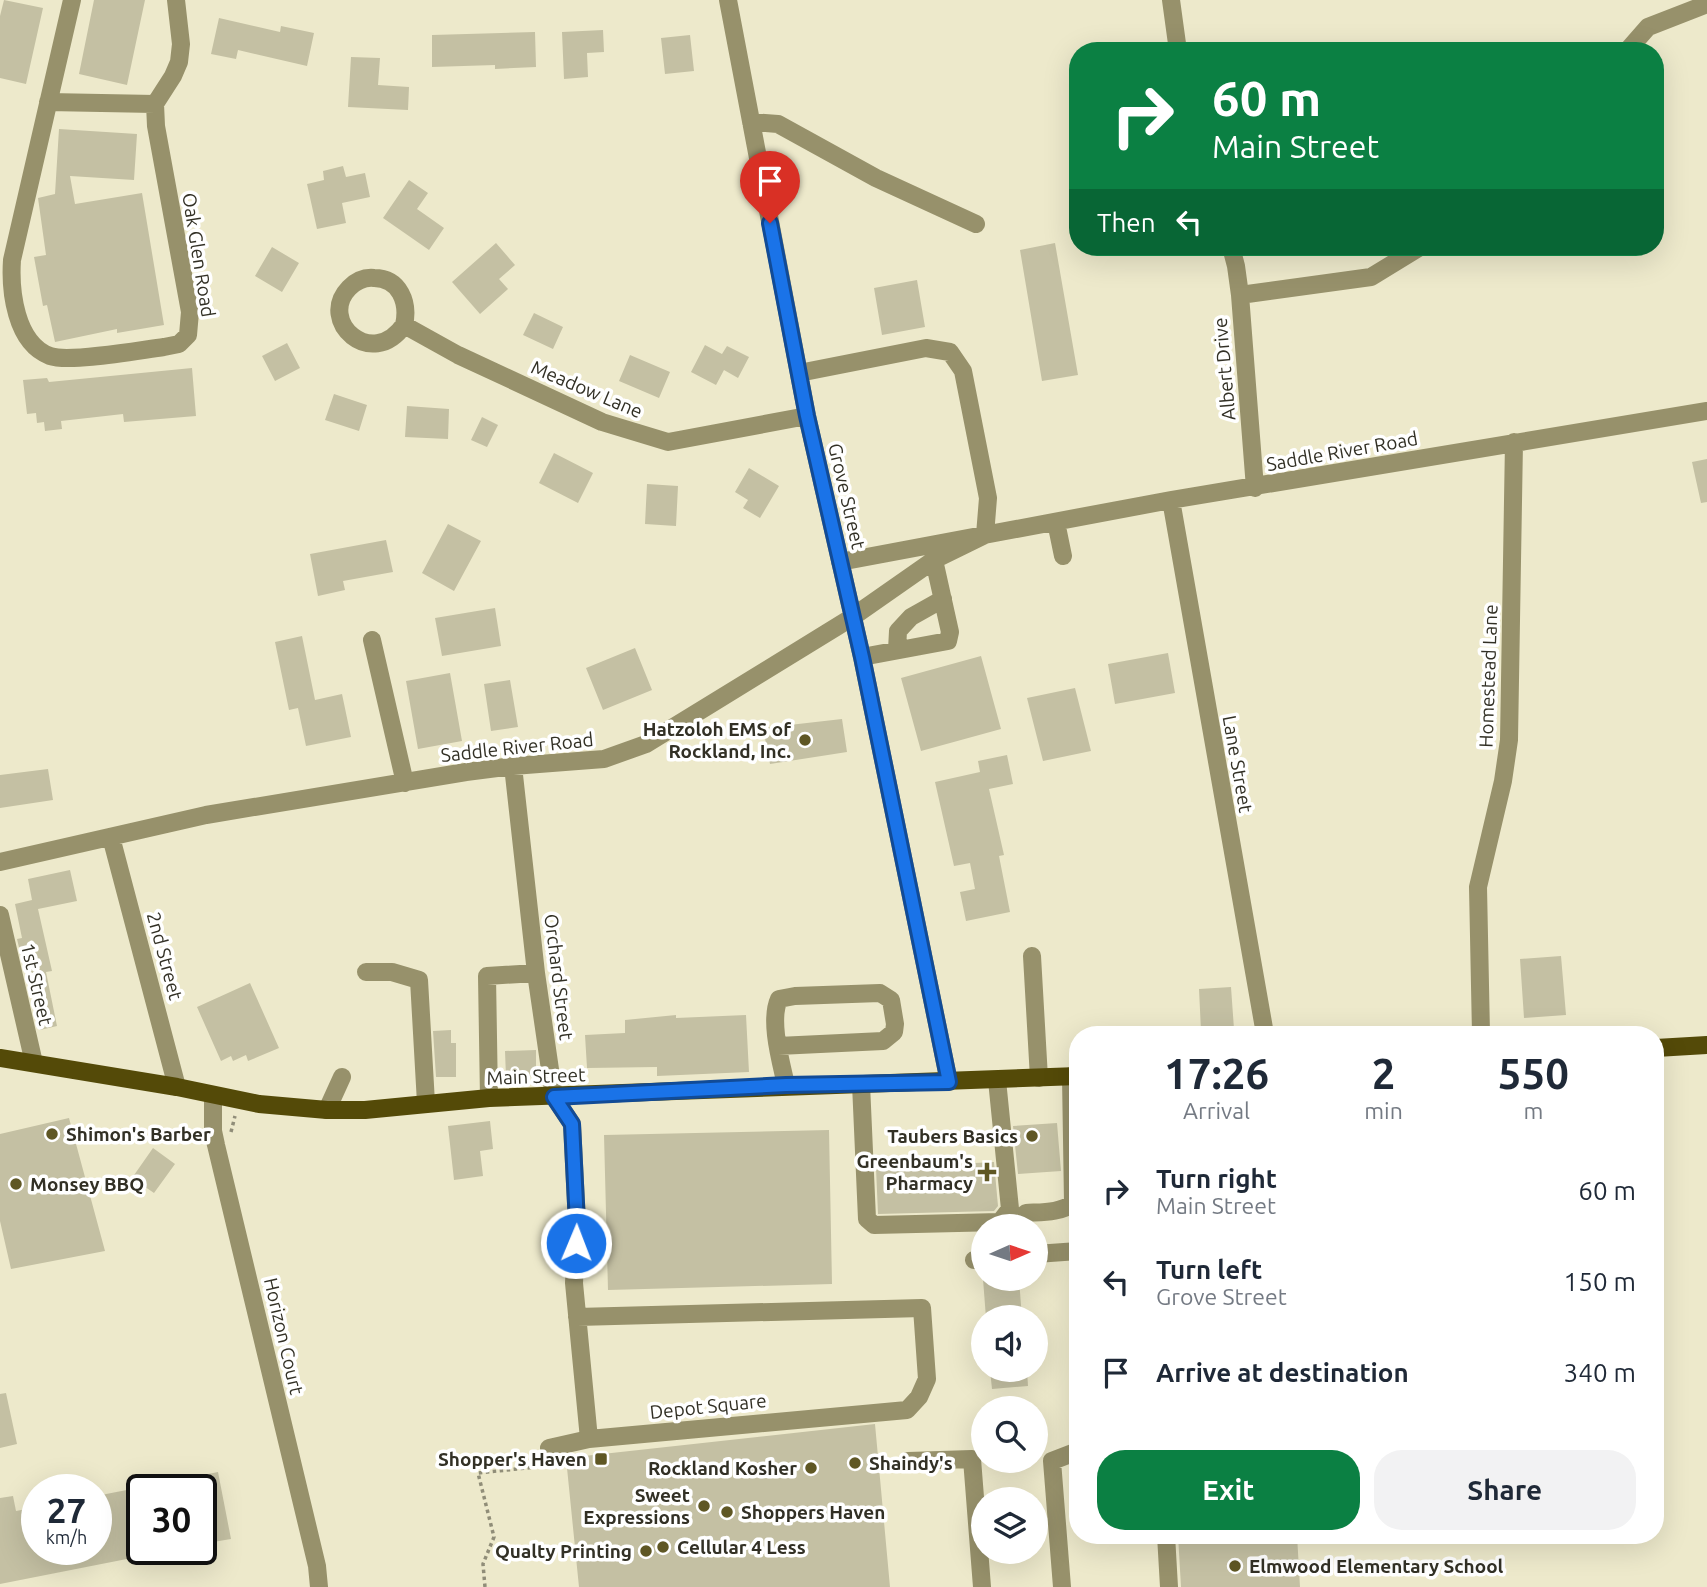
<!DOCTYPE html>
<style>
body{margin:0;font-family:Ubuntu,sans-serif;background:#f2f2f3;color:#1f2937;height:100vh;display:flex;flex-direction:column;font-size:26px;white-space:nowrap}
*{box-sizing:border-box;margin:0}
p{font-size:23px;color:#747a83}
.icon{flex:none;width:38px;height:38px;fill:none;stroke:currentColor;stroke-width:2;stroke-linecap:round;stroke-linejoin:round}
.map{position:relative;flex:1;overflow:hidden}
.panel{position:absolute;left:1069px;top:1026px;width:595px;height:518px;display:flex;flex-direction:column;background:#fff;border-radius:28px;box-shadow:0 7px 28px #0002}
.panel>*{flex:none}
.top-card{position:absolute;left:1069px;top:42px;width:595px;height:214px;border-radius:28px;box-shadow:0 7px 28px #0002;background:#0b8043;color:#fff;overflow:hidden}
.needle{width:46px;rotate:87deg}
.tools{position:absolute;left:971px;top:1214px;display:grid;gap:14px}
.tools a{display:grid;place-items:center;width:77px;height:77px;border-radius:50%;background:#fff;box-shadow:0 7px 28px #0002;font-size:35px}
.speed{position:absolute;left:21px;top:1474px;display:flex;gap:14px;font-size:35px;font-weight:700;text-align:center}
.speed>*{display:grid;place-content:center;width:91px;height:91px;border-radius:50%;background:#fff;box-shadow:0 7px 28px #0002;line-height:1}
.speed small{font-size:18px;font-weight:400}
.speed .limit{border:4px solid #111;border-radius:10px;background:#fff;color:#111}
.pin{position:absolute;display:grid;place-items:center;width:60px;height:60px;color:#fff;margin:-72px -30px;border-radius:50% 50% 50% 0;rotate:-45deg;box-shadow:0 0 7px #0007}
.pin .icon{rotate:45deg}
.me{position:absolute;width:77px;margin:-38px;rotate:1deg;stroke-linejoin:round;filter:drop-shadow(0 0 5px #0008)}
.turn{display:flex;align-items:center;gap:24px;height:147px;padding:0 28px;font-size:32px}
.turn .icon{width:91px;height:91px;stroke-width:2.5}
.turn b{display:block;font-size:49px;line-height:60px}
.then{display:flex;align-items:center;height:66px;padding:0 28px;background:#0003;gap:14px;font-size:26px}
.eta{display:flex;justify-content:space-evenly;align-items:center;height:119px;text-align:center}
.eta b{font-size:42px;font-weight:700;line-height:49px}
.primary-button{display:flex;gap:14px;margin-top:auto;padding:14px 28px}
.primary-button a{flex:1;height:80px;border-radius:28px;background:#0b8043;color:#fff;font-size:28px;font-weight:700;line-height:80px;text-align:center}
.primary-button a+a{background:#f2f2f3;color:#1f2937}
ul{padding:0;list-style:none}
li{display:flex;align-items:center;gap:21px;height:91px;padding:0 28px}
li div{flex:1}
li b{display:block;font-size:26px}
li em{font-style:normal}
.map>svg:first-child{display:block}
.building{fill:#c4c0a3}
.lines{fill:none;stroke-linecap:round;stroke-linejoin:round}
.path{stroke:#908d78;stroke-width:3.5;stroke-dasharray:3.5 3.5;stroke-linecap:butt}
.minor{stroke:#97916b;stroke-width:18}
.major{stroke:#544a08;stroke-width:18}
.route-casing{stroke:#114b97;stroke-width:18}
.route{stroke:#1a73e8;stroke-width:12}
.poi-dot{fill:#5f5724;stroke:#fff;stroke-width:2.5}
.labels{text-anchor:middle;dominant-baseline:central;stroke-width:7;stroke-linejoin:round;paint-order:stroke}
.street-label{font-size:19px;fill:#323025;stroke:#fff}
.poi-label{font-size:19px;font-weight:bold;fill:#323025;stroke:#fff;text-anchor:end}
</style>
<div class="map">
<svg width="1707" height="1587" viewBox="0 0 1707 1587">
<rect width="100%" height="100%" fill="#ede9cb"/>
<!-- building -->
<path class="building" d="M 4,0 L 43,8 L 26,84 L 0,78 L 0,16 Z
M 94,0 L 145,0 L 127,85 L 79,74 Z
M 219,18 L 280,32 L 281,26 L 314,33 L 307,66 L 238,50 L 236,59 L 211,54 Z
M 603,30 L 604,52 L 587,53 L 588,77 L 564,79 L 562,32 Z
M 535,32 L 536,67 L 495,69 L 495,65 L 432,67 L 432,35 Z
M 690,35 L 694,71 L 665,74 L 661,38 Z
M 351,57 L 380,58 L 378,85 L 409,87 L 408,110 L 348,107 Z
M 59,129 L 137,134 L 134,180 L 70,176 L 75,204 L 142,193 L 164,325 L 117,333 L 117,329 L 55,342 L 47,305 L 43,306 L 34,257 L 46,255 L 38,198 L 55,194 Z
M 343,166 L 346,177 L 365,173 L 370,197 L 342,203 L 346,223 L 317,229 L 307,184 L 324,180 L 323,171 Z
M 409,180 L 428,193 L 417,209 L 444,228 L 429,250 L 383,218 Z
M 496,243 L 515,265 L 499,279 L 508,289 L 480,314 L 452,282 Z
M 1055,243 L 1078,375 L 1042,381 L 1020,250 Z
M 272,247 L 299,263 L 282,292 L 255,276 Z
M 917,280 L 925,327 L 882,335 L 874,288 Z
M 534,313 L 563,327 L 553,349 L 523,335 Z
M 287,343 L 300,368 L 275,381 L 262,356 Z
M 705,345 L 722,354 L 727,346 L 749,357 L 738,378 L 724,370 L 716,385 L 691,372 Z
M 630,355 L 670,372 L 659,398 L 619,381 Z
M 192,368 L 196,416 L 124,422 L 123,414 L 61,421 L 62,429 L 45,431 L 44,422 L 37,423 L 36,413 L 27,414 L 23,380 L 47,378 L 49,382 Z
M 334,394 L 367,405 L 359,431 L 325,420 Z
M 407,406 L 449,409 L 448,439 L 405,437 Z
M 482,417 L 498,425 L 487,447 L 471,440 Z
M 554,453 L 593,473 L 578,503 L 539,483 Z
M 1707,459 L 1707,502 L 1701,503 L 1692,462 Z
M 749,468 L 779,486 L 760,518 L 743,508 L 748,500 L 735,492 Z
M 647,484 L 678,486 L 676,526 L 645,524 Z
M 448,524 L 481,541 L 454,591 L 422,573 Z
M 386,540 L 393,572 L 343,581 L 345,590 L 318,596 L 310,554 Z
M 495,608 L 501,646 L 442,656 L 435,618 Z
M 302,636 L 315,700 L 342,694 L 351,737 L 306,746 L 298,708 L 289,710 L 275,642 Z
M 635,648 L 652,690 L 603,710 L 586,668 Z
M 1168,653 L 1175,693 L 1115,704 L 1108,664 Z
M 981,656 L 1001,729 L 921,751 L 901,678 Z
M 450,673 L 462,741 L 418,749 L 406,681 Z
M 510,680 L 518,727 L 491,731 L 484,684 Z
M 1075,688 L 1091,751 L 1043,761 L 1027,698 Z
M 842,719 L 847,752 L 770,764 L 763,728 Z
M 1007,755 L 1013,784 L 989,789 L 1004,855 L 999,856 L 1010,912 L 966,921 L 960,892 L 975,889 L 970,863 L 954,866 L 935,782 L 980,772 L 978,761 Z
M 48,769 L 53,800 L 0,808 L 0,775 Z
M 70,870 L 77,901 L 38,909 L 52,971 L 46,972 L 57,1026 L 40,1030 L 25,963 L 23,964 L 17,939 L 22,938 L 15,904 L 32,900 L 28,879 Z
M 1561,956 L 1566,1015 L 1524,1018 L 1520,959 Z
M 250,983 L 279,1048 L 248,1061 L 246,1055 L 233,1061 L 231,1056 L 221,1061 L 197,1007 Z
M 1231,987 L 1234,1029 L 1201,1031 L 1199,989 Z
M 676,1015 L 676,1018 L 746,1015 L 749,1072 L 657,1076 L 657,1067 L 587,1068 L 585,1035 L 625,1033 L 625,1020 Z
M 451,1030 L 451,1043 L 456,1043 L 456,1077 L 436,1077 L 433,1031 Z
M 536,1050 L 536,1076 L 506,1077 L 505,1051 Z
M 69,1118 L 105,1251 L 11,1269 L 0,1221 L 0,1134 Z
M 490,1121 L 493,1149 L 480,1151 L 483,1176 L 454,1180 L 448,1126 Z
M 1057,1123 L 1061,1171 L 1018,1174 L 1013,1126 Z
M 829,1130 L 832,1284 L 608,1290 L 604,1135 Z
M 153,1148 L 175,1164 L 154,1193 L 132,1178 Z
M 994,1162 L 998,1206 L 994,1211 L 878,1214 L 876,1168 Z
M 983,1279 L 1019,1279 L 1022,1318 L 986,1318 Z
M 990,1370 L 1027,1370 L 1028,1386 L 992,1389 Z
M 6,1393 L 17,1444 L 0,1448 L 0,1394 Z
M 875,1424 L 890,1587 L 579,1587 L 566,1458 Z
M 218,1472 L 231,1539 L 201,1544 L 201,1489 L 165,1489 L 164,1483 Z
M 142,1487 L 142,1556 L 0,1584 L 0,1498 L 13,1496 L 16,1511 L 37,1507 L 37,1549 L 96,1549 L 96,1496 Z
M 1178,1535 L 1297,1535 L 1300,1587 L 1181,1587 Z"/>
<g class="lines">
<!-- path -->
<path class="path" d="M 231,1132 L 235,1116
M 485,1587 L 483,1564 L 494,1537 L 478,1473 L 546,1466"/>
<!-- minor -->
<path class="minor" d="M 72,0 L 12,260 C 10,290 15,343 50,356 C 70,363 140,350 164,347 L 179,344 L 188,335 L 190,312 L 156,126 L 155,104 L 173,76 L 179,62 L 181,44 L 176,0
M 728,0 L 807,416 L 862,657 L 949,1082
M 1171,0 L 1178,51
M 1627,51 L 1648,27 L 1707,4
M 48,102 L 155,104
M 751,122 L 778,124 L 876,178 L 976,224
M 1231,247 L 1236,266 L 1240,295 L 1255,488
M 1240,295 L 1371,277 L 1420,247
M 404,325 C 409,303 400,278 374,278 C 364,277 356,281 349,288 C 317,321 372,371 404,325 L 458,355 L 602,422 L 668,442 L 807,416
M 1171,500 L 1265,1034
M 1056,522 L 1063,556
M 840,562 L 1171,500 L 1707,411
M 372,640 L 405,783
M 897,650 L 898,631 L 911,617 L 943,599
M 862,657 L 948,641 L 950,632 L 934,560
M 513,766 L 536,973 L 554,1097 L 572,1124 L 577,1223 L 574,1283 L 589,1439
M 111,837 L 177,1087
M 0,862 L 206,815 L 466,772 L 513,766 L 604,759 L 646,744 L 851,618 L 934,560 L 985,535 L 988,498 L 963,371 L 950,352 L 926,348 L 799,373
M 0,915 L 34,1063
M 1032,956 L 1039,1078
M 366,972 L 392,972 L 419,980 L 426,1103
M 1481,1034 L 1478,887 L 1503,781 L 1509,740 L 1514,442
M 778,1046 L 883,1041 L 894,1032 L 895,1024 L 891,1000 L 880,993 L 795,996 L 779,999 C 769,1021 781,1062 786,1085
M 861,1084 L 867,1219 L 874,1225 L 1000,1222 L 1010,1209 L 997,1080
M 213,1095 L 213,1131 L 216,1145 L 317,1566 L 319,1587
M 489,1098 L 487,976 L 536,973
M 327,1110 L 342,1077
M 1026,1213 C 1041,1212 1061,1213 1073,1203 L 1071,1076
M 1036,1254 L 1078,1251
M 974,1260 L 984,1259
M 549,1448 L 589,1439 L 907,1410 L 919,1397 L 927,1379 L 922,1308 L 577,1317
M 908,1461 L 972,1459 L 982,1587
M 1166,1535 L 1169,1587
M 1062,1587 L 1052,1461 L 1078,1451"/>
<!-- major -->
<path class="major" d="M 1656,1048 L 1707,1045
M 0,1058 L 177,1087 L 259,1104 L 327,1110 L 365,1110 L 489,1098 L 1078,1076"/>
</g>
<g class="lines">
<defs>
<path id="route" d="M 576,1243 L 577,1223 L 572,1124 L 554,1097 L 786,1085 L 949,1082 L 862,657 L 807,416 L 770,223"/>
</defs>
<!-- route casing -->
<use href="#route" class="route-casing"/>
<!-- route -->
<use href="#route" class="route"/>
</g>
<!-- markers -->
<g class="poi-dot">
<circle cx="805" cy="740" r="7"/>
<circle cx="52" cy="1134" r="7"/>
<circle cx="1032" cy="1136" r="7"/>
<path d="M983.5 1161.5h7v7h7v7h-7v7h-7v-7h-7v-7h7z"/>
<circle cx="16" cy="1184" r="7"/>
<rect x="594" y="1452" width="14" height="14" rx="3.5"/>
<circle cx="855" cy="1463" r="7"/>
<circle cx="811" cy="1468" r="7"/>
<circle cx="704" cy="1506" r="7"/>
<circle cx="727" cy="1512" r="7"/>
<circle cx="663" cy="1547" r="7"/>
<circle cx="646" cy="1551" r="7"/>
<circle cx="1235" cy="1566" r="7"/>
</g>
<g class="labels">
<!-- street labels -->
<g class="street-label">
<text transform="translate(199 255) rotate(81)">Oak Glen Road</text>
<text transform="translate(1224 369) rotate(-95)">Albert Drive</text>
<text transform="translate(587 389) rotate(23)">Meadow Lane</text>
<text transform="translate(1342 451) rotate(-10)">Saddle River Road</text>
<text transform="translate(847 496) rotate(77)">Grove Street</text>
<text transform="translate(1488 676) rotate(-88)">Homestead Lane</text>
<text transform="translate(517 747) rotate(-6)">Saddle River Road</text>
<text transform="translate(1238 764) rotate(80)">Lane Street</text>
<text transform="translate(165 956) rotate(75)">2nd Street</text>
<text transform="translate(559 977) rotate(83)">Orchard Street</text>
<text transform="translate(37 984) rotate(77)">1st Street</text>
<text transform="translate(536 1076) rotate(-2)">Main Street</text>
<text transform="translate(284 1336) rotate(77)">Horizon Court</text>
<text transform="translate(708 1406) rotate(-6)">Depot Square</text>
</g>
<!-- poi labels -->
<g class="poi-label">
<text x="791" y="729">Hatzoloh EMS of<tspan x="791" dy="22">Rockland, Inc.</tspan></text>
<text x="66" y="1134" text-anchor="start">Shimon's Barber</text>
<text x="1018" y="1136">Taubers Basics</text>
<text x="973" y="1161">Greenbaum's<tspan x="973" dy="22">Pharmacy</tspan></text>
<text x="30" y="1184" text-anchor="start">Monsey BBQ</text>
<text x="587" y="1459">Shopper's Haven</text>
<text x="869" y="1463" text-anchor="start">Shaindy's</text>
<text x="797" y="1468">Rockland Kosher</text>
<text x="690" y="1495">Sweet<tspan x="690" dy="22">Expressions</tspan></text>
<text x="741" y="1512" text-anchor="start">Shoppers Haven</text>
<text x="677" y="1547" text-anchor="start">Cellular 4 Less</text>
<text x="632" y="1551">Qualty Printing</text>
<text x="1249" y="1566" text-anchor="start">Elmwood Elementary School</text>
</g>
</g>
</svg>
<div class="tools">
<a><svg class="needle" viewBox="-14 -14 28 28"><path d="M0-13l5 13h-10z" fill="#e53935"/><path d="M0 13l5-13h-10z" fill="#747a83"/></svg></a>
<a><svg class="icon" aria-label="sound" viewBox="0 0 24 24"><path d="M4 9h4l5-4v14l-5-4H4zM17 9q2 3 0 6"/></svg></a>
<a><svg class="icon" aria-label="search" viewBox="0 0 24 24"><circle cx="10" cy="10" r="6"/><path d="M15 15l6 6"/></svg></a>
<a><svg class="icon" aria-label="layers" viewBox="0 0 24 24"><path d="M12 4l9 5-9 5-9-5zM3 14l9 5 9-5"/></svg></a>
</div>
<div class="speed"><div>27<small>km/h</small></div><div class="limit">30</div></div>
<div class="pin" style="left:770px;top:223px;background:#d93025"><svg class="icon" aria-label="arrive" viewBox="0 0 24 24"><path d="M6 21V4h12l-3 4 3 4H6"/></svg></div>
<svg class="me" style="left:576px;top:1243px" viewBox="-20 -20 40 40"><circle r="17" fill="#1a73e8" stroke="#fff" stroke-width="3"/><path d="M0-11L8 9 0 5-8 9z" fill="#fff"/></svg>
<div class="top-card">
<div class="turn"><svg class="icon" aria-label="right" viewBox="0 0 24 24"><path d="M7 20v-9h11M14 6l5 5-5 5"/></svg><div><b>60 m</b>Main Street</div></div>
<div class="then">Then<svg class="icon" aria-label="left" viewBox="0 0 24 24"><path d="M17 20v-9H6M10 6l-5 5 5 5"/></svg></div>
</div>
<section class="panel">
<div class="eta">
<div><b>17:26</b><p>Arrival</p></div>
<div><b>2</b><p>min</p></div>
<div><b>550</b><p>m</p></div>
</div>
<ul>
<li><svg class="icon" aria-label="right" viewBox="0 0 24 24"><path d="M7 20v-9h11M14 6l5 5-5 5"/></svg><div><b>Turn right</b><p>Main Street</p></div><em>60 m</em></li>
<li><svg class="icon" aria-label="left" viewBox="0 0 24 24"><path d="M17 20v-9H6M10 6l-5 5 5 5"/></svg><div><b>Turn left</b><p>Grove Street</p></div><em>150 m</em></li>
<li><svg class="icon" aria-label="arrive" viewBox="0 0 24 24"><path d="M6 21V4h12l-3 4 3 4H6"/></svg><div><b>Arrive at destination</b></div><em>340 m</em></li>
</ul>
<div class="primary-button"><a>Exit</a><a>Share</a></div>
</section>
</div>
